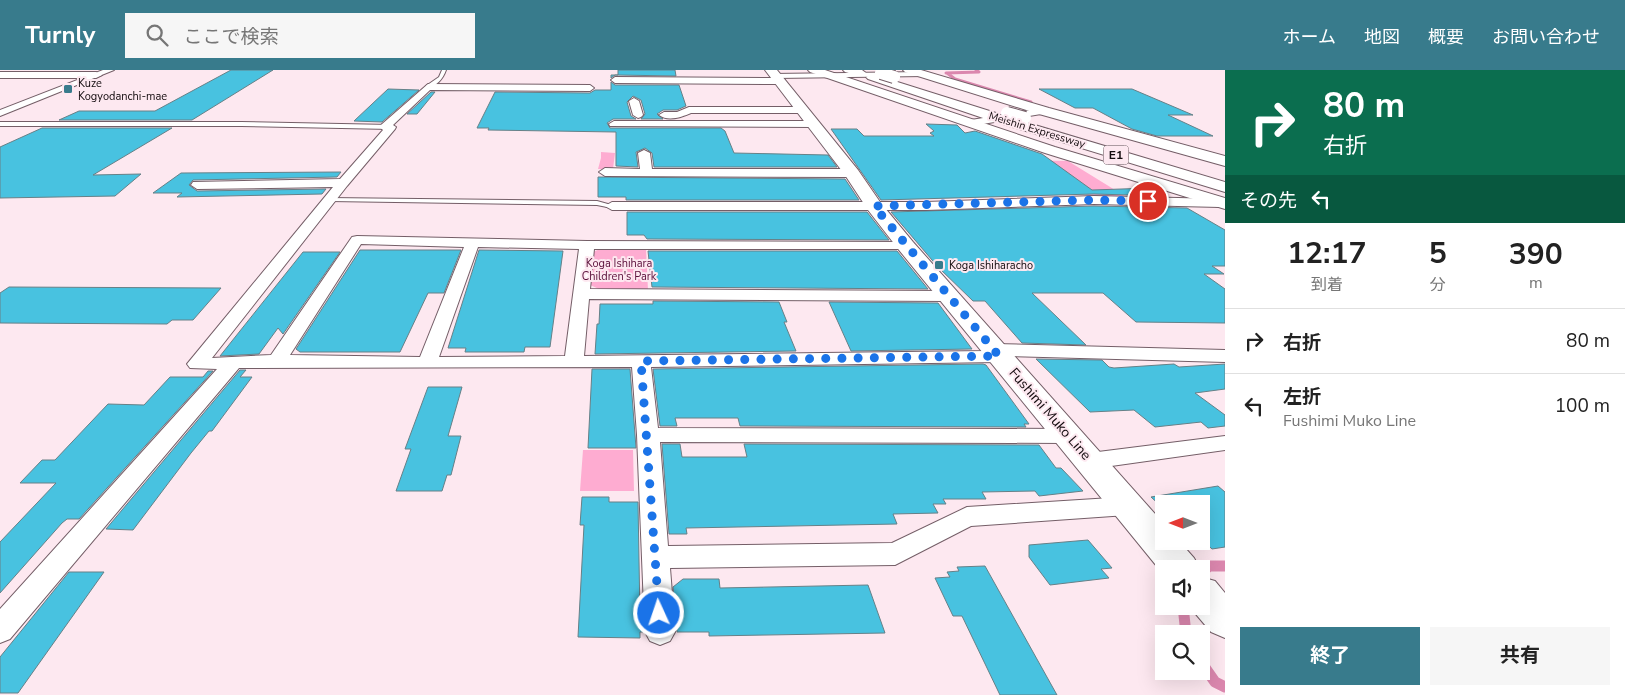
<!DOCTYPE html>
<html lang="ja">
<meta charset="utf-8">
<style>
body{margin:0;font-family:"Nunito Sans","Noto Sans JP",sans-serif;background:#f6f6f6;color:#222;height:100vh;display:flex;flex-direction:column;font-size:19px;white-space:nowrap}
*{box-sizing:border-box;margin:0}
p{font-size:16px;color:#767676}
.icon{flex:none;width:28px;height:28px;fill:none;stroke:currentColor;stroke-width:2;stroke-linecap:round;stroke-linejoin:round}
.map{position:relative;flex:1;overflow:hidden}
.details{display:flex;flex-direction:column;background:#fff;width:400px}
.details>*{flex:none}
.hud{background:#0b6e4f;color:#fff;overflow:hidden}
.needle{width:32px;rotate:270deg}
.controls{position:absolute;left:1155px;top:425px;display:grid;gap:10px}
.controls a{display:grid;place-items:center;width:55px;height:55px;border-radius:0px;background:#fff;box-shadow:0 5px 20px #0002;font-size:25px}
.pin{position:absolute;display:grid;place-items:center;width:42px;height:42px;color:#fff;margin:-21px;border:2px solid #fff;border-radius:50%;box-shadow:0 1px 5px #0007}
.me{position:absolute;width:55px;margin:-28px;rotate:357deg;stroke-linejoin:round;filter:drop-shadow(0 0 4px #0008)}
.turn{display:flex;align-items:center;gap:18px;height:105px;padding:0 15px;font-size:22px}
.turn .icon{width:65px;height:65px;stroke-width:2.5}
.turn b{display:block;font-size:35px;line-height:42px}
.then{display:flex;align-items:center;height:48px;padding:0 15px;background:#0003;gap:10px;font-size:19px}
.eta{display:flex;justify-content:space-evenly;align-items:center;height:85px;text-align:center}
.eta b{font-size:30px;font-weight:700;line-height:35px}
.action{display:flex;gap:10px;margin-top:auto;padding:10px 15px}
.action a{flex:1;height:58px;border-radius:0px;background:#387b8c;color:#fff;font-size:20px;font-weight:700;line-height:58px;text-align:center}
.action a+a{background:#f6f6f6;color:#222}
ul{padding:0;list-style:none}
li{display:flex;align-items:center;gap:15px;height:65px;padding:0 15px;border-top:1px solid #e0e0e0}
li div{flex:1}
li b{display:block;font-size:19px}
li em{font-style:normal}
header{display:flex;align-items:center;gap:30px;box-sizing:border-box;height:70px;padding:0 25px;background:#387b8c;color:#fff}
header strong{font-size:24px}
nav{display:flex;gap:28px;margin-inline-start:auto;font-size:18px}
.search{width:350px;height:45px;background:#f6f6f6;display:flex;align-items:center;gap:12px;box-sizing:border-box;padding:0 18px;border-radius:0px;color:#767676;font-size:19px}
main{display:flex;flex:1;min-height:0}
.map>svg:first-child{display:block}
.green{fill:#feacd1}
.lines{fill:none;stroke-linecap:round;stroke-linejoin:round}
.stream-far1{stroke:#db87ae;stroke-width:3}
.stream{stroke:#db87ae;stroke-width:11}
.building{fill:#48c2e0;stroke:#668087}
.lane-casing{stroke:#745e67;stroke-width:2}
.street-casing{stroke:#745e67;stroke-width:2}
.secondary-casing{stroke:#745e67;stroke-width:2}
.highway-casing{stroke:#745e67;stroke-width:2}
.lane{fill:#fff;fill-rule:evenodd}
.street{fill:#fff;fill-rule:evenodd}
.secondary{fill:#fff;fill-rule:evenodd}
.highway{fill:#fff;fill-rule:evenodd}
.highway-bridge-casing{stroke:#745e67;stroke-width:14;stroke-linecap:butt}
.highway-bridge{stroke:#fff;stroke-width:12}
.route{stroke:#1a73e8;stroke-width:9;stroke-dasharray:0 16.2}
.poi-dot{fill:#387b8c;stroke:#fde8f0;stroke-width:2}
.labels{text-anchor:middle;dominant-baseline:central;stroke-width:4;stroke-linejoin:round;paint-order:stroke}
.far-poi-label{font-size:11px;fill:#130b0e;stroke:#fde8f0;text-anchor:start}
.far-street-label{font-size:11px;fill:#130b0e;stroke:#fde8f0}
.far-park-label{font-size:11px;fill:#5a0f3a;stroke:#fde8f0}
.shield{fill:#fde8f0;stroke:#594d52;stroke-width:1}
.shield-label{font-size:12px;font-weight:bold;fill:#130b0e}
.street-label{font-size:14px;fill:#130b0e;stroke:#fde8f0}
</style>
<header>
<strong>Turnly</strong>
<div class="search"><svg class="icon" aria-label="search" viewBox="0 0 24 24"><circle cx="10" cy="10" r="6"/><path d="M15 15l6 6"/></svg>ここで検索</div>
<nav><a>ホーム</a><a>地図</a><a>概要</a><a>お問い合わせ</a></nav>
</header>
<main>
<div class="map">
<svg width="1225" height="625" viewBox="0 0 1225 625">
<rect width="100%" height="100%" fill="#fde8f0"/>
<!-- green -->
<path class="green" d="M 601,82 L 615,83 L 613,99 L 598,99 L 601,88 Z
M 1023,90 L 1068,91 L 1128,128 L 1091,128 L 1055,101 Z
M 600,179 L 646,179 L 648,220 L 599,219 L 590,215 L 593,182 Z
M 583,380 L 633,380 L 634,421 L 580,421 Z"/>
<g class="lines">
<!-- stream-far1 -->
<path class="stream-far1" d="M 946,3 L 979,2 L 976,0
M 947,3 L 955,9 L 1031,32"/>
<!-- stream -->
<path class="stream" d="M 1201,503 L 1209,496 L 1225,496
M 1183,536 L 1186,564
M 1201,592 L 1215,612 L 1225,617"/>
</g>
<!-- building -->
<path class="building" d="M 231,0 L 273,0 L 192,50 L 59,50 L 79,41 L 155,41 Z
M 618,0 L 675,0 L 676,6 L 615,5 L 611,8 L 611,5 L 618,5 Z
M 611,12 L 615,15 L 679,15 L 686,36 L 677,40 L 663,40 L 657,44 L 663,49 L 641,49 L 645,44 L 641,30 L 633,26 L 627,32 L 631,46 L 636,49 L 613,49 L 607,53 L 610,58 L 721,58 L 725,61 L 734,83 L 828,85 L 837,97 L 654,97 L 652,83 L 645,78 L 636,82 L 638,97 L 616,96 L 616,62 L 488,60 L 489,58 L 477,58 L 495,22 L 590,23 L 595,20 L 611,20 Z
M 388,19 L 419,20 L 382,52 L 354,51 Z
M 1039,19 L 1132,19 L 1193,45 L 1168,45 L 1213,66 L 1157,66 L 1132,59 L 1093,38 L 1075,38 Z
M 431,22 L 435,22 L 417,44 L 407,44 Z
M 926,54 L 957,55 L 965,63 L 975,61 L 1042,84 L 1092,120 L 1151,118 L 1165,126 L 1094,124 L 881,130 L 831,59 L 857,59 L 864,66 L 934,66 L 930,63 L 934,61 Z
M 42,58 L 172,58 L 93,105 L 141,104 L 115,126 L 0,128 L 0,77 Z
M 341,102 L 337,107 L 193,110 L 189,115 L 197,121 L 326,119 L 322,124 L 177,127 L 182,123 L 153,123 L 181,103 Z
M 598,107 L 845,109 L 859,130 L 626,130 L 626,127 L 598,127 Z
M 1094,136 L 1187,138 L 1225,160 L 1225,196 L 1212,196 L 1224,204 L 1204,204 L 1225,219 L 1225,253 L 1136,252 L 1103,223 L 1032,223 L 1086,275 L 1022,273 L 985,231 L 973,231 L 938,197 L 891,142 Z
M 627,142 L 867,142 L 889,170 L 647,169 L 644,165 L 627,165 Z
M 360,180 L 461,180 L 444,223 L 428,223 L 400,282 L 300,282 L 296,279 Z
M 479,180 L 563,181 L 550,277 L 525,277 L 524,282 L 465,282 L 466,278 L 448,278 Z
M 648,181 L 897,181 L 928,219 L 652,217 Z
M 303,182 L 340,182 L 283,264 L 278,258 L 259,284 L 220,286 Z
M 9,217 L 221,218 L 193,250 L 172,250 L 167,254 L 0,253 L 0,223 Z
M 653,231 L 779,232 L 787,252 L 784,252 L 796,281 L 595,284 L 597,254 L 599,254 L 600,234 L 653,234 Z
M 829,232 L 938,233 L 972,279 L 851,281 Z
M 1036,289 L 1102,290 L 1109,297 L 1114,298 L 1174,294 L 1179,297 L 1225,294 L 1225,319 L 1195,323 L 1225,345 L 1225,356 L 1208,358 L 1201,352 L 1155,357 L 1134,340 L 1090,342 Z
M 983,294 L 986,295 L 1029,354 L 1024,354 L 1026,357 L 740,356 L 738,348 L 675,348 L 677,356 L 660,356 L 653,299 Z
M 592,299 L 630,299 L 636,378 L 588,378 Z
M 240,300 L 246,300 L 240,307 L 252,307 L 212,361 L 209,361 L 191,383 L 133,460 L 106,459 Z
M 208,301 L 213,301 L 79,449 L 67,449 L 62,453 L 0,523 L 0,472 L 56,413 L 20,413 L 42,390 L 55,390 L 108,334 L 144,335 L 170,307 L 203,307 Z
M 428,317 L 462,317 L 448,366 L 461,366 L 451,405 L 447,405 L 442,421 L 396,421 L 411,379 L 405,379 Z
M 662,374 L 680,374 L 682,387 L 747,387 L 744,374 L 1039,375 L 1056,398 L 1061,398 L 1083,421 L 1039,426 L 1035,421 L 982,422 L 986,429 L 943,429 L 946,434 L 933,434 L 938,443 L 893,444 L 897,454 L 686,458 L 687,464 L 669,464 Z
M 1218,416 L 1225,422 L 1225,477 L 1212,479 L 1201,469 L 1201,434 L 1164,434 L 1164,439 L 1151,427 Z
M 582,427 L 609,427 L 609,432 L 638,432 L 640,547 L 642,545 L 643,562 L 640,562 L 640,568 L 578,567 L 584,455 L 580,455 Z
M 1088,470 L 1112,498 L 1101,499 L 1109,508 L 1050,515 L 1029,487 L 1029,475 Z
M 985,496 L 1057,625 L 1000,625 L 962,546 L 953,546 L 935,508 L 950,507 L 947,502 L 959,501 L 957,497 Z
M 69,502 L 104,502 L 18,623 L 0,623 L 0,587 Z
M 683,509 L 719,509 L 720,518 L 868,515 L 885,563 L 709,566 L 709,562 L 677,562 L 673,517 Z"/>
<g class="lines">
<defs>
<path id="lane" d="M 442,0 L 446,0 C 443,9 436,17 426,18 L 426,16 L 439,7 Z
M 0,52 L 241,52 L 391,55 L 394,57 L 391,59 L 241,56 L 0,56 Z
M 328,128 L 597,131 L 615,136 L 612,138 L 597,135 L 330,131 L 327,129 Z"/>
<path id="street" d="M 103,0 L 114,0 L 0,46 L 0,40 Z
M 922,2 L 925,2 L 925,6 L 776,8 L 783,11 L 779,14 L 615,13 L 611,10 L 615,7 L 775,8 L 771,6 L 772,4 Z
M 428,14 L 590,15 L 594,18 L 590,21 L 430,20 L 393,55 L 396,57 L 395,59 L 347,116 L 212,288 L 271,285 L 352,167 L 357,166 L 587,171 L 906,172 L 911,173 L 913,176 L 911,179 L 594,179 L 590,219 L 947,221 L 953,222 L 955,226 L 953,230 L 947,231 L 589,229 L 584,286 L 985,281 L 987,276 L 994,274 L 1225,280 L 1225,292 L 1008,286 L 1006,290 L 999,292 L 651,297 L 658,358 L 1069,359 L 1077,361 L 1080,366 L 1077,371 L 1069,373 L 660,372 L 668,476 L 892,473 L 967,437 L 1127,427 L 1136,429 L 1139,436 L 1136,443 L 1127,445 L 971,456 L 895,495 L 670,498 L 675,562 L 670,571 L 660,575 L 650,571 L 645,562 L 637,365 L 632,297 L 239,298 L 10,569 L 0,573 L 0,539 L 217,299 L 190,298 L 187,294 L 333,117 L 197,119 L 191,115 L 193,112 L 340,109 L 383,60 L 380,57 L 381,55 ZM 361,174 L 464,177 L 420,287 L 290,285 ZM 478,177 L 579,179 L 565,286 L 439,287 Z
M 634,28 L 639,31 L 643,45 L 641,47 L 638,48 L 633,45 L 629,31 Z
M 689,37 L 802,37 L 807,40 L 802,43 L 691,43 C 682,47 668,52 659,45 L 664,42 L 677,42 Z
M 1044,38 L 1047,39 L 1047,43 L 971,56 L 966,53 L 971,50 Z
M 614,51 L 814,51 L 819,54 L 814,57 L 610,56 L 609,54 Z
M 644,80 L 650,83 L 652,99 L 852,99 L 858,103 L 852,107 L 605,106 L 599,102 L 605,98 L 640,99 L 638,83 Z
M 1094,126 L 1220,129 L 1225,130 L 1225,135 L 1220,137 L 1094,134 L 926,140 L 612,140 L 605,136 L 612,132 L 926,132 Z
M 1225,366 L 1225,380 L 1090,399 L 1082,397 L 1078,391 L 1082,385 L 1090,383 Z"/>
<path id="secondary" d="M 765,0 L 777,0 L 858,100 L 880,132 L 913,172 L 1164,454 L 1164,471 L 1179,471 L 1194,488 L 1200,499 L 1164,499 L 1164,505 L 899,180 L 868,140 L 845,105 Z
M 808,0 L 825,0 L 1055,77 L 1225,128 L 1225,139 L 1045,83 L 810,2 Z
M 903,0 L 921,0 L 1049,38 L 1225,86 L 1225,96 L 1039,44 L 905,2 Z
M 0,2 L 96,2 L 102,5 L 96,8 L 0,8 Z
M 1201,507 L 1215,511 L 1225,523 L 1225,568 L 1211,562 L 1189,536 L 1201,536 Z"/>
<path id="highway" d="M 843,0 L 862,0 L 866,3 L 860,6 L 845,2 Z
M 872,4 L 996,43 L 998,46 L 996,49 L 986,49 L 868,9 L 866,7 Z
M 1008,47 L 1225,112 L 1225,122 L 1003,54 L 1001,51 Z"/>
</defs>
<!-- lane casing -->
<use href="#lane" class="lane-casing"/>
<!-- street casing -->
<use href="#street" class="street-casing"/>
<!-- secondary casing -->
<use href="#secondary" class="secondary-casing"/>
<!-- highway casing -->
<use href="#highway" class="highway-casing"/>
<!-- lane -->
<use href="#lane" class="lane"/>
<!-- street -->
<use href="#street" class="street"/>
<!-- secondary -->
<use href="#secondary" class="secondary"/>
<!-- highway -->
<use href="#highway" class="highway"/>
<defs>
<path id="highway-bridge" d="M 881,3 L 894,7
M 1007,43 L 1025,48"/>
</defs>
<!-- highway-bridge casing -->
<use href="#highway-bridge" class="highway-bridge-casing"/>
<!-- highway-bridge -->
<use href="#highway-bridge" class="highway-bridge"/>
</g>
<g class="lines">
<!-- route -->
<path class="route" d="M 659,543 L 641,291 L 999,286 L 874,136 L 1094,130 L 1148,131"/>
</g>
<!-- markers -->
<g class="poi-dot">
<rect x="63" y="14" width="10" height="10" rx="2.5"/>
<rect x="934" y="190" width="10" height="10" rx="2.5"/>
</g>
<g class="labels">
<!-- far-poi labels -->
<g class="far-poi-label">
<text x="78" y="13">Kuze<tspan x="78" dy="13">Kogyodanchi-mae</tspan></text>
<text x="949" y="195">Koga Ishiharacho</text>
</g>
<!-- far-street labels -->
<g class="far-street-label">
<text transform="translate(1037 60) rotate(17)">Meishin Expressway</text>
</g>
<!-- far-park labels -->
<g class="far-park-label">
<text x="619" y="193">Koga Ishihara<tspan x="619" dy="13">Children's Park</tspan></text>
</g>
<!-- shield labels -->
<rect class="shield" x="1103.5" y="75.5" width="25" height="19" rx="4"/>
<g class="shield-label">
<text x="1116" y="85">E1</text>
</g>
<!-- street labels -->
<g class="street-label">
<text transform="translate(1050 344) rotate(49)">Fushimi Muko Line</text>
</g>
</g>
</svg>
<div class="controls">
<a><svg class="needle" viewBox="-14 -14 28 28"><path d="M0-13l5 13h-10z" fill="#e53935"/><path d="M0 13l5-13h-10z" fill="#767676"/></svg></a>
<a><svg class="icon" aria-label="sound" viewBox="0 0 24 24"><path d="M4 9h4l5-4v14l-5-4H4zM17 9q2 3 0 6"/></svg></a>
<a><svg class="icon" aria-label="search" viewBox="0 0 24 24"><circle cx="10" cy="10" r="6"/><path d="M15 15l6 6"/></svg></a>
</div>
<div class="pin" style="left:1148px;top:131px;background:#d93025"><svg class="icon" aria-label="arrive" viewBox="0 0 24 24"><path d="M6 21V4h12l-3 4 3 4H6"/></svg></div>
<svg class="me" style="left:659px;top:543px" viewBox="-20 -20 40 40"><circle r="17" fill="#1a73e8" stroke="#fff" stroke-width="3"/><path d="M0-11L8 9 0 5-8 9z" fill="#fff"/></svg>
</div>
<section class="details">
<div class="hud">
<div class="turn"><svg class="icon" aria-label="right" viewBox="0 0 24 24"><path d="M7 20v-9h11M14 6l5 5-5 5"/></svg><div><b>80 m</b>右折</div></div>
<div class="then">その先<svg class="icon" aria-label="left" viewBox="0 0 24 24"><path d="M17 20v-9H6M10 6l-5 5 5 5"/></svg></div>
</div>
<div class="eta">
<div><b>12:17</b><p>到着</p></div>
<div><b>5</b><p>分</p></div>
<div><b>390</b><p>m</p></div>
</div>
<ul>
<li><svg class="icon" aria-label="right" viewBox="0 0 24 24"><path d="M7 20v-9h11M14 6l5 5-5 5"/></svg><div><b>右折</b></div><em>80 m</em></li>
<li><svg class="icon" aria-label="left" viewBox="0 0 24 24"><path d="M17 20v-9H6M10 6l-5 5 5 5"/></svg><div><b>左折</b><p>Fushimi Muko Line</p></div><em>100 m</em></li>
</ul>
<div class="action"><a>終了</a><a>共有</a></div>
</section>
</main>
